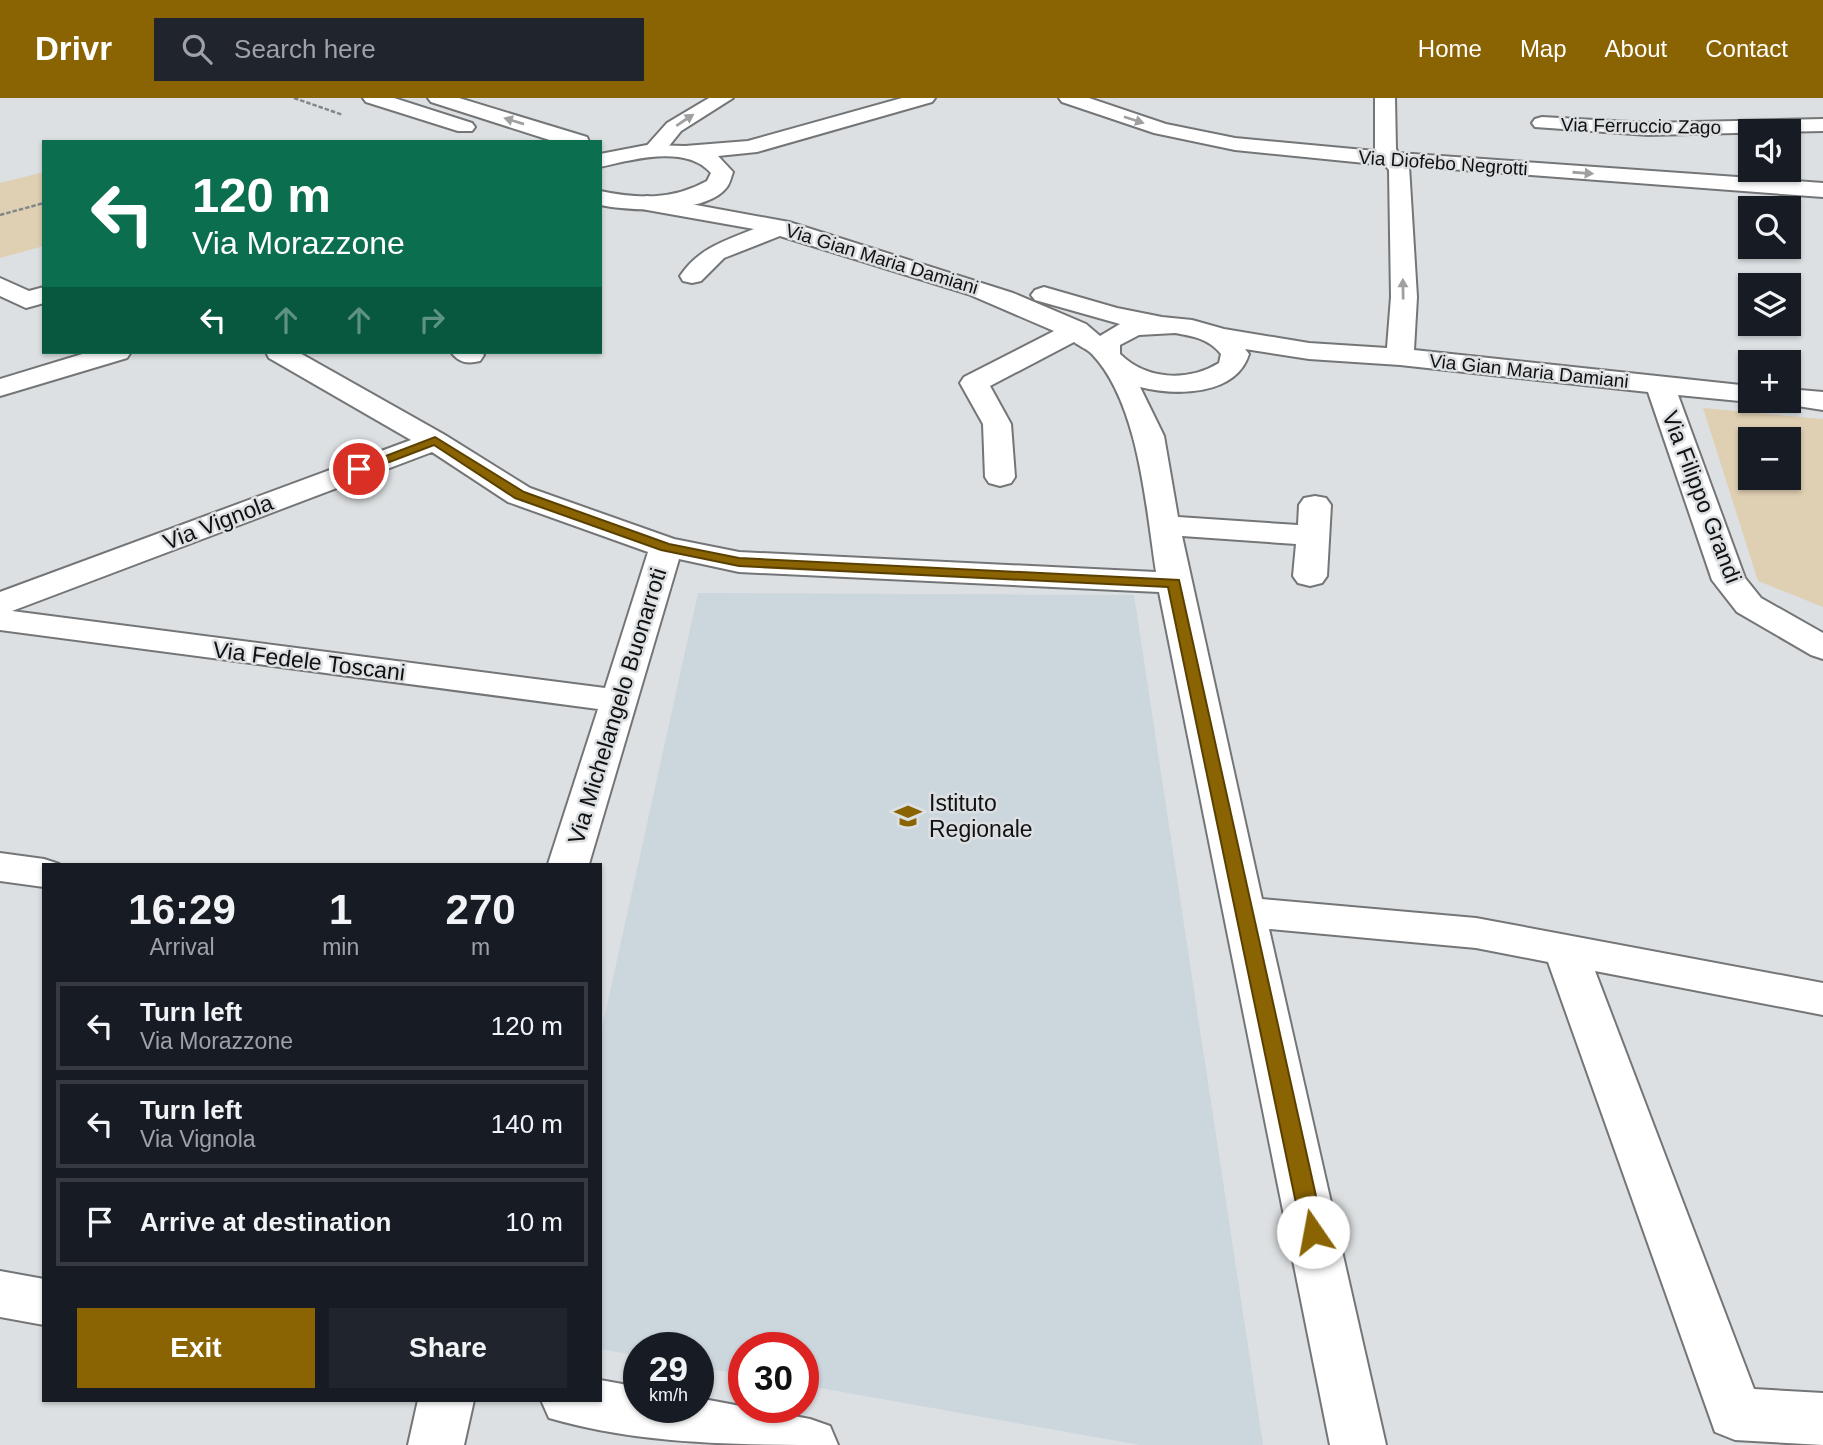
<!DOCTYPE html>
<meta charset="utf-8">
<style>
body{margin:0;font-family:Arial,sans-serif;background:#20242c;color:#f1f3f6;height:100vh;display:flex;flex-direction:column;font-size:26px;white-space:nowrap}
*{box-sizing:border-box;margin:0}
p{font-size:23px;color:#9ea1a6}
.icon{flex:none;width:38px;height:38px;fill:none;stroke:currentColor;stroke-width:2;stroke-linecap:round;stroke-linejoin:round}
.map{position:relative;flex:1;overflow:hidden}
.sheet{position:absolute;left:42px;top:765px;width:560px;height:539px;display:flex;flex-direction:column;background:#171b24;border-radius:0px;box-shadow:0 2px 5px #0004}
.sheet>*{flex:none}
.guide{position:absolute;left:42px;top:42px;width:560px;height:214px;border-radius:0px;box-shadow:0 2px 5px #0004;background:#0b6e4f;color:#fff;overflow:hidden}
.buttons{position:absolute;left:1738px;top:21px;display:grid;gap:14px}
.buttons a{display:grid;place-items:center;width:63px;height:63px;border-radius:0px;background:#171b24;box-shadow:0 2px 5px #0004;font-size:35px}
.speed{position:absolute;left:623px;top:1234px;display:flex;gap:14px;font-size:35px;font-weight:700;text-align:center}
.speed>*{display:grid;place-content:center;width:91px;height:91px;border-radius:50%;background:#171b24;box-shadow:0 2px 5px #0004;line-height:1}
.speed small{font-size:18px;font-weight:400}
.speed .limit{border:10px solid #d22;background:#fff;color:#111}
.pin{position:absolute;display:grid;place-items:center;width:60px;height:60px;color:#fff;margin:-30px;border:4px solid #fff;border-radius:50%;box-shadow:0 2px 7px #0007}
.me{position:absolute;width:77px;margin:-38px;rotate:348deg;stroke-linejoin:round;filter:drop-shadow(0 0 5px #0008)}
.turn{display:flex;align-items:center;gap:24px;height:147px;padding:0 35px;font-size:32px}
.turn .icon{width:91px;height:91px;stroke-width:2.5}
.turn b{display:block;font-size:49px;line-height:60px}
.lanes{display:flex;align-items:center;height:66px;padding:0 35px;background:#0003;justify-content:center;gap:35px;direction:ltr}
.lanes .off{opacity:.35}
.eta{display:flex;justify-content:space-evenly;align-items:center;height:119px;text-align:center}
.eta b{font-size:42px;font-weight:600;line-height:49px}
.action{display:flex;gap:14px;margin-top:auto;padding:14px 35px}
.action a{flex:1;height:80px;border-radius:0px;background:#8a6302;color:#fff;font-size:28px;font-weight:600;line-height:80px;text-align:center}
.action a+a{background:#20242c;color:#f1f3f6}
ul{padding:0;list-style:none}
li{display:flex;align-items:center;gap:21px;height:88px;margin:0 14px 10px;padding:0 21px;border:4px solid #363941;border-radius:0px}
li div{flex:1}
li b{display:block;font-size:26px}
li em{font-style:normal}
header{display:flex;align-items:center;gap:42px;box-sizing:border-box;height:98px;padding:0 35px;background:#8a6302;color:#fff}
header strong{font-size:33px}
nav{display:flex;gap:38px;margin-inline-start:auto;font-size:24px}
.search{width:490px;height:63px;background:#20242c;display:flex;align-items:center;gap:18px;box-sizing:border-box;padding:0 24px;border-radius:0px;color:#9ea1a6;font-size:26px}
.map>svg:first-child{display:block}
.built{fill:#ccd6dd}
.green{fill:#dfcfb3;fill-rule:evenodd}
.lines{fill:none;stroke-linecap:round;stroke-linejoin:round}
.minor-casing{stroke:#737577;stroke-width:4}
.tertiary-casing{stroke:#737577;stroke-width:4}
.path{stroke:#848788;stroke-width:2.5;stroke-dasharray:4.5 2;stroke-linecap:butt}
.minor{fill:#fff;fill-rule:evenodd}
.tertiary{fill:#fff;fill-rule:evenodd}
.oneway{fill:#9fa0a0}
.route{fill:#8a6302;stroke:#5a4001;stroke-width:2}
.labels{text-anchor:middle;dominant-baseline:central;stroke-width:5;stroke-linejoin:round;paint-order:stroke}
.far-street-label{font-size:19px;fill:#101112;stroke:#dde0e2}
.street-label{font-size:23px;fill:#101112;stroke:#dde0e2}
.poi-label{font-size:23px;fill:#101112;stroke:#dde0e2;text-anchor:start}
</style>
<header>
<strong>Drivr</strong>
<div class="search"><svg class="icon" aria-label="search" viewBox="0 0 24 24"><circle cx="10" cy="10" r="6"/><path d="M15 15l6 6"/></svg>Search here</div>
<nav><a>Home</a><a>Map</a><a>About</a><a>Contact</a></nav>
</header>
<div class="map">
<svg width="1823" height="1347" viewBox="0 0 1823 1347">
<rect width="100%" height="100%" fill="#dde0e2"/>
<!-- built -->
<path class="built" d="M 698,495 L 1134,497 L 1263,1347 L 1140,1347 L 803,1287 L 803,1250 L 744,1250 L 744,1277 L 698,1269 L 698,1250 L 639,1250 L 639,1258 L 600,1251 L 600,939 Z"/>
<!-- green -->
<path class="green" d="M 44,74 L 44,148 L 0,160 L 0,85 Z
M 1703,310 L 1823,321 L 1823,509 L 1758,483 ZM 1750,341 L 1788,341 L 1788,380 L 1750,380 Z"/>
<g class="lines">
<defs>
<path id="minor" d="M 709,0 L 733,0 L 681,33 L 661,58 L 645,58 L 642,53 L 667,25 Z
M 1059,0 L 1089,0 L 1166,26 L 1235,40 L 1375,53 L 1375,0 L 1395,0 L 1396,51 L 1398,55 L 1823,85 L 1823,99 L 1409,68 L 1417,199 L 1414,252 L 1750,288 L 1750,303 L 1757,303 L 1750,304 L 1678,297 L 1745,480 L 1761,500 L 1823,535 L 1823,561 L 1811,557 L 1737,514 L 1712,482 L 1648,294 L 1400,267 L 1309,261 L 1245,251 L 1249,256 C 1236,298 1176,298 1140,289 L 1164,338 L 1178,419 L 1298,427 L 1299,407 L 1304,400 L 1315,398 L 1326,400 L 1331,407 L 1327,478 L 1322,485 L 1310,488 L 1298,485 L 1293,478 L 1296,446 L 1182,438 L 1262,801 L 1476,820 L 1823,885 L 1823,917 L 1595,873 L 1754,1291 L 1823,1295 L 1823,1347 L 1735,1342 L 1715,1334 L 1548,864 L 1476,850 L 1269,831 L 1386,1347 L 1330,1347 L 1159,494 L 739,474 L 679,461 L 589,766 L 548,766 L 598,611 L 0,532 L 0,494 L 411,342 L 269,260 L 266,254 L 298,254 L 445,337 L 530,390 L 674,441 L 739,454 L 1156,474 C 1146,410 1139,305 1092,256 C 1087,251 1079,248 1074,244 L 990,288 L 1011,326 L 1015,379 L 1011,385 L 1000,388 L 989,385 L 985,379 L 983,326 L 960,285 L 964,279 L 1054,233 L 968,196 L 780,138 L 724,160 L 701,183 L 692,185 L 683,183 L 680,178 C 699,150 724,143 754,131 L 647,112 L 639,110 L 636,105 L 639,100 L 647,98 L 789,124 L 1013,195 L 1086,226 L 1100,238 L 1120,226 L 1035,202 L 1031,197 L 1035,192 L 1044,189 L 1117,210 L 1162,219 L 1192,222 L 1224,231 L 1309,245 L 1387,250 L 1391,199 L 1389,72 L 1385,67 L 1235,52 L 1154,35 L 1062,4 ZM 1175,235 C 1193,238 1209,241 1221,256 L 1219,265 C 1188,284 1146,282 1120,256 L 1120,247 L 1139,237 ZM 432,354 L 508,404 L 648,454 L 605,590 L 12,513 Z
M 1542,19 L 1648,25 L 1823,21 L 1823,33 L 1648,37 L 1535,29 L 1532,25 L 1535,21 Z
M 0,180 L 29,193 L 44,189 L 44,205 L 26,210 L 0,198 Z
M 451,254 L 481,254 L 484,257 L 480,263 C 468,266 459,265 451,254 Z
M 1788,291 L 1823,294 L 1823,312 L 1778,305 L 1776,303 L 1788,303 Z
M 0,755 L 44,761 L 59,766 L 44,766 L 44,789 L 0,783 Z
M 0,1173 L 44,1181 L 44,1227 L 0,1219 Z
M 600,1282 L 639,1289 L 639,1309 L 698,1309 L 698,1300 L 810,1321 L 830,1328 L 838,1347 C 742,1347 641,1347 549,1320 L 541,1302 L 600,1302 Z
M 418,1302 L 474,1302 L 464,1347 L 408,1347 Z"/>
<path id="tertiary" d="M 363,0 L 394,0 L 472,25 L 475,29 L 472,33 L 458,33 L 366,4 Z
M 428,0 L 459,0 L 587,39 L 589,44 L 556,44 L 431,4 Z
M 902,0 L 935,0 L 932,4 L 757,54 L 718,58 L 733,74 C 731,79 730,85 727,89 C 706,117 630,113 600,107 L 600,93 C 638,101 673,102 707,83 L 711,75 C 686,46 631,62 600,69 L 600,56 L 647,47 L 685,48 L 748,43 Z
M 89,254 L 131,254 L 127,260 L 0,298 L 0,281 Z"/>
</defs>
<!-- minor casing -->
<use href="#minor" class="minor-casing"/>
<!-- tertiary casing -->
<use href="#tertiary" class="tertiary-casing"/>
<!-- path -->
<path class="path" d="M 294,0 L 343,17
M 0,117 L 44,105"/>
<!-- minor -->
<use href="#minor" class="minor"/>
<!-- tertiary -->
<use href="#tertiary" class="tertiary"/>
</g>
<!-- one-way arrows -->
<defs><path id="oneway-solid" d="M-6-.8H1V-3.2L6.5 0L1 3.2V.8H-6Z" transform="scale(1.75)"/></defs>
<g class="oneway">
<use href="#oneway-solid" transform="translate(685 22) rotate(-34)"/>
<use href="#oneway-solid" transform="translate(1134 22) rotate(18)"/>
<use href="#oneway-solid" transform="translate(514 23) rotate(-163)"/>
<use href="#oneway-solid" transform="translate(1583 75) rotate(4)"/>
<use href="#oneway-solid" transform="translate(1403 191) rotate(-91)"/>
</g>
<!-- route -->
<path class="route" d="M 435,339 L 524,394 L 669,446 L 739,460 L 1179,482 L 1324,1134 L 1320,1140 L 1313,1142 L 1306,1140 L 1302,1134 L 1168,489 L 739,468 L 661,452 L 515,400 L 434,347 L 363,374 L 359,375 L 352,371 Z"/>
<!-- icons -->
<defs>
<symbol id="school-bare" viewBox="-9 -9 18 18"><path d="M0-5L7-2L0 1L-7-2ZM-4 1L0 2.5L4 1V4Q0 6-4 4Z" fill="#8a6302" stroke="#dde0e2" stroke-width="2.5" paint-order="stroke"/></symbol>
</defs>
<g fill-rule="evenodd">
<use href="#school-bare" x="889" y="699" width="38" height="38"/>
</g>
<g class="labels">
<!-- far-street labels -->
<g class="far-street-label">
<text transform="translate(1641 28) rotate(1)">Via Ferruccio Zago</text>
<text transform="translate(1443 65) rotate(4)">Via Diofebo Negrotti</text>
<text transform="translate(882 161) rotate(17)">Via Gian Maria Damiani</text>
<text transform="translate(1529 273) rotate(6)">Via Gian Maria Damiani</text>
</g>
<!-- street labels -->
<g class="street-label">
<text transform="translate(1702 399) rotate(69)">Via Filippo Grandi</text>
<text transform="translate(218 424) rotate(-21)">Via Vignola</text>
<text transform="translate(309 563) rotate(7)">Via Fedele Toscani</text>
<text transform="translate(617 608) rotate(-73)">Via Michelangelo Buonarroti</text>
</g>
<!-- poi labels -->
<g class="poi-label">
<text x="929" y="705">Istituto<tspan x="929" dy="26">Regionale</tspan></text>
</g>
</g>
</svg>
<div class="buttons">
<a><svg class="icon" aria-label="sound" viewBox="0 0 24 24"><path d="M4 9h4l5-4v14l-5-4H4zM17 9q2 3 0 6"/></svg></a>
<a><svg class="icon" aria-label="search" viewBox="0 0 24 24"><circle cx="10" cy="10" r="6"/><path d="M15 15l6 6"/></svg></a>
<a><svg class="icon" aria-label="layers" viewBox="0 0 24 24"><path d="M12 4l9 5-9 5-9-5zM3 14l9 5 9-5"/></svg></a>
<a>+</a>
<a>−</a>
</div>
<div class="speed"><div>29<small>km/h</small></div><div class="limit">30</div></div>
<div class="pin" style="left:359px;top:371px;background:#d93025"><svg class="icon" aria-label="arrive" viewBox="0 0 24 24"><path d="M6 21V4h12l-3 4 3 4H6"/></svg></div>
<svg class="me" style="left:1313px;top:1134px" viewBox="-20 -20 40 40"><circle r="19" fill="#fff"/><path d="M0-13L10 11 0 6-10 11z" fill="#8a6302"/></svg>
<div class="guide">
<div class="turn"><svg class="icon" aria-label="left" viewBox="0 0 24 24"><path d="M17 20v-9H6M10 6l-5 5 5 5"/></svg><div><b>120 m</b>Via Morazzone</div></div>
<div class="lanes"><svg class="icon" aria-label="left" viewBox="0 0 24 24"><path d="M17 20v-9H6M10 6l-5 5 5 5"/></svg><svg class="icon off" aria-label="ahead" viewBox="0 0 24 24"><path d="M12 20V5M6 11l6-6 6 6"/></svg><svg class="icon off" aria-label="ahead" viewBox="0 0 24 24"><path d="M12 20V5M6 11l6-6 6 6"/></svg><svg class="icon off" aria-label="right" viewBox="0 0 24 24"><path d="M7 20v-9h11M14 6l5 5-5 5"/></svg></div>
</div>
<section class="sheet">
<div class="eta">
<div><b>16:29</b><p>Arrival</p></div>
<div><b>1</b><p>min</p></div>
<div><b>270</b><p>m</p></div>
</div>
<ul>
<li><svg class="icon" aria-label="left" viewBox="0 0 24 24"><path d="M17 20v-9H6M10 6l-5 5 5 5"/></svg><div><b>Turn left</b><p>Via Morazzone</p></div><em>120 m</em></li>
<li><svg class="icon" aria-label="left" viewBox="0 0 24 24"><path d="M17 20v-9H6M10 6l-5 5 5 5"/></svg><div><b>Turn left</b><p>Via Vignola</p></div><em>140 m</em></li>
<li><svg class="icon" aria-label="arrive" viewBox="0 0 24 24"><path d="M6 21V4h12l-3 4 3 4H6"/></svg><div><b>Arrive at destination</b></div><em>10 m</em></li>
</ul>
<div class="action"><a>Exit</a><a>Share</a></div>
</section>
</div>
